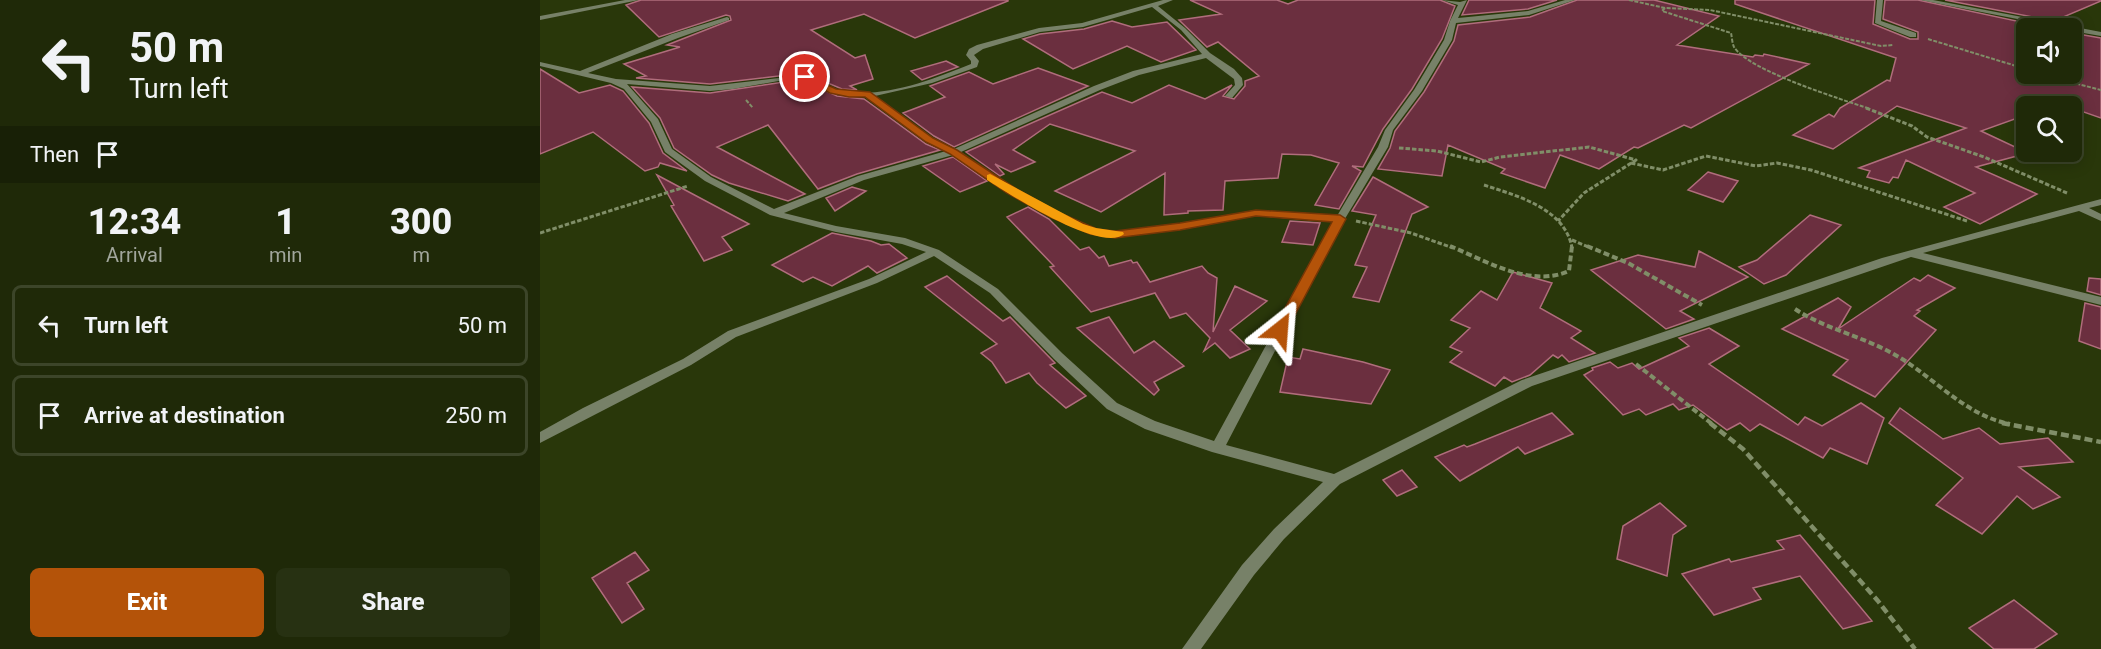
<!DOCTYPE html>
<style>
body{margin:0;font-family:Roboto,sans-serif;background:#273112;color:#f1f3f6;height:100vh;display:flex;flex-direction:column;font-size:22px;white-space:nowrap}
*{box-sizing:border-box;margin:0}
p{font-size:20px;color:#a1a69c}
.icon{flex:none;width:33px;height:33px;fill:none;stroke:currentColor;stroke-width:2;stroke-linecap:round;stroke-linejoin:round}
.map{position:relative;flex:1;overflow:hidden}
.details{display:flex;flex-direction:column;background:#1f2908;width:540px}
.details>*{flex:none}
.banner{background:#1f2908;color:#f1f3f6;overflow:hidden}
.buttons{position:absolute;left:1476px;top:18px;display:grid;gap:12px}
.buttons a{display:grid;place-items:center;width:66px;height:66px;border-radius:9px;background:#1f2908;box-shadow:0 3px 15px #0003,0 0 0 2px #3c4529;font-size:30px}
.pin{position:absolute;display:grid;place-items:center;width:51px;height:51px;color:#fff;margin:-26px;border:3px solid #fff;border-radius:50%;box-shadow:0 2px 6px #0007}
.me{position:absolute;width:66px;margin:-33px;rotate:28deg;stroke-linejoin:round;filter:drop-shadow(0 0 4px #0008)}
.turn{display:flex;align-items:center;gap:21px;height:126px;padding:0 30px;font-size:27px}
.turn .icon{width:78px;height:78px;stroke-width:2.5}
.turn b{display:block;font-size:42px;line-height:51px}
.then{display:flex;align-items:center;height:57px;padding:0 30px;background:#0003;gap:12px;font-size:22px}
.eta{display:flex;justify-content:space-evenly;align-items:center;height:102px;text-align:center}
.eta b{font-size:36px;font-weight:800;line-height:42px}
.button{display:flex;gap:12px;margin-top:auto;padding:12px 30px}
.button a{flex:1;height:69px;border-radius:9px;background:#b45309;color:#fff;font-size:24px;font-weight:800;line-height:69px;text-align:center}
.button a+a{background:#273112;color:#f1f3f6}
ul{padding:0;list-style:none}
li{display:flex;align-items:center;gap:18px;height:81px;margin:0 12px 9px;padding:0 18px;border:3px solid #3c4529;border-radius:9px}
li div{flex:1}
li b{display:block;font-size:22px}
li em{font-style:normal}
main{display:flex;flex:1;min-height:0}
.map>svg:first-child{display:block}
.building{fill:#6b2f3f;stroke:#b06d7c;stroke-width:1.5}
.lines{fill:none;stroke-linecap:round;stroke-linejoin:round}
.path-far3{stroke:#808e68;stroke-width:2;stroke-dasharray:4 1.5;stroke-linecap:butt}
.path-far2{stroke:#808e68;stroke-width:3;stroke-dasharray:4.5 2;stroke-linecap:butt}
.path-far1{stroke:#808e68;stroke-width:4;stroke-dasharray:6 3;stroke-linecap:butt}
.path{stroke:#808e68;stroke-width:4.5;stroke-dasharray:8 4;stroke-linecap:butt}
.minor{fill:#778168;fill-rule:evenodd}
.route{fill:#b45309;stroke:#753606;stroke-width:1.5}
.slow{fill:#f59e0b}
</style>
<main>
<section class="details">
<div class="banner">
<div class="turn"><svg class="icon" aria-label="left" viewBox="0 0 24 24"><path d="M17 20v-9H6M10 6l-5 5 5 5"/></svg><div><b>50 m</b>Turn left</div></div>
<div class="then">Then<svg class="icon" aria-label="arrive" viewBox="0 0 24 24"><path d="M6 21V4h12l-3 4 3 4H6"/></svg></div>
</div>
<div class="eta">
<div><b>12:34</b><p>Arrival</p></div>
<div><b>1</b><p>min</p></div>
<div><b>300</b><p>m</p></div>
</div>
<ul>
<li><svg class="icon" aria-label="left" viewBox="0 0 24 24"><path d="M17 20v-9H6M10 6l-5 5 5 5"/></svg><div><b>Turn left</b></div><em>50 m</em></li>
<li><svg class="icon" aria-label="arrive" viewBox="0 0 24 24"><path d="M6 21V4h12l-3 4 3 4H6"/></svg><div><b>Arrive at destination</b></div><em>250 m</em></li>
</ul>
<div class="button"><a>Exit</a><a>Share</a></div>
</section>
<div class="map">
<svg width="1561" height="649" viewBox="0 0 1561 649">
<rect width="100%" height="100%" fill="#29370a"/>
<!-- building -->
<path class="building" d="M 101,0 L 468,0 L 468,1 L 375,38 L 324,14 L 271,30 L 315,58 L 325,55 L 333,79 L 310,86 L 317,90 L 302,89 L 264,73 L 170,84 L 96,78 L 106,76 L 84,64 L 140,47 L 127,45 L 191,20 L 190,16 L 186,15 L 119,37 L 86,5 Z
M 650,0 L 737,0 L 748,4 L 758,0 L 900,0 L 915,6 L 902,39 L 872,89 L 843,129 L 823,167 L 812,166 L 821,171 L 799,209 L 775,205 L 799,163 L 771,155 L 742,154 L 738,178 L 685,181 L 683,210 L 648,211 L 648,213 L 624,215 L 625,173 L 561,212 L 515,191 L 595,151 L 510,124 L 473,150 L 495,162 L 471,172 L 455,164 L 464,174 L 460,176 L 426,152 L 562,92 L 592,103 L 629,85 L 665,99 L 692,85 L 683,96 L 694,99 L 705,86 L 705,81 L 719,76 L 678,42 L 667,47 L 639,20 L 681,14 Z
M 929,0 L 1017,0 L 988,9 L 922,15 Z
M 1037,0 L 1114,0 L 1179,16 L 1137,45 L 1213,57 L 1215,55 L 1223,56 L 1224,54 L 1269,64 L 1151,128 L 1144,125 L 1098,148 L 1094,147 L 1059,169 L 1020,155 L 1005,188 L 961,173 L 965,169 L 908,145 L 902,176 L 838,169 L 850,148 L 855,131 L 884,92 L 914,41 L 918,25 L 990,17 Z
M 1195,0 L 1335,0 L 1333,24 L 1370,39 L 1378,39 L 1378,32 L 1343,19 L 1345,0 L 1378,0 L 1486,23 L 1486,74 L 1532,75 L 1532,33 L 1561,38 L 1561,118 L 1518,103 L 1509,106 L 1486,106 L 1486,115 L 1441,131 L 1488,153 L 1436,167 L 1497,194 L 1440,224 L 1404,207 L 1435,193 L 1366,160 L 1358,178 L 1353,177 L 1349,183 L 1327,177 L 1330,171 L 1319,168 L 1426,128 L 1357,106 L 1293,149 L 1253,135 L 1289,114 L 1294,117 L 1300,108 L 1347,80 L 1350,81 L 1356,58 L 1195,4 Z
M 1405,0 L 1561,0 L 1561,1 L 1514,21 Z
M 572,21 L 592,27 L 627,22 L 656,50 L 621,62 L 587,46 L 533,69 L 483,39 L 500,34 L 544,29 Z
M 406,61 L 418,67 L 382,80 L 371,71 Z
M 498,68 L 548,86 L 414,147 L 394,136 L 363,113 L 405,97 L 390,86 L 429,72 L 453,84 Z
M 0,69 L 39,93 L 70,85 L 83,91 L 109,123 L 123,153 L 147,171 L 120,163 L 118,167 L 105,171 L 53,132 L 0,154 Z
M 244,82 L 267,82 L 297,96 L 324,99 L 386,144 L 400,150 L 317,174 L 278,189 L 228,125 L 177,147 L 265,194 L 248,201 L 189,183 L 172,175 L 134,148 L 120,118 L 92,87 L 170,93 Z
M 413,157 L 447,181 L 420,192 L 383,166 Z
M 1168,172 L 1198,181 L 1183,202 L 1148,190 Z
M 117,175 L 209,224 L 182,237 L 192,250 L 164,261 L 131,206 L 134,205 Z
M 833,177 L 888,207 L 872,214 L 839,302 L 813,297 L 827,267 L 815,265 L 836,215 L 812,211 Z
M 312,187 L 326,191 L 295,211 L 286,198 Z
M 488,207 L 509,219 L 540,250 L 549,247 L 559,258 L 564,256 L 569,266 L 591,260 L 593,263 L 597,262 L 610,282 L 662,266 L 668,273 L 677,278 L 673,332 L 695,286 L 727,301 L 690,330 L 710,349 L 690,358 L 675,343 L 664,351 L 670,338 L 646,313 L 630,318 L 615,293 L 551,312 L 510,267 L 514,266 L 467,217 Z
M 1270,215 L 1301,225 L 1246,275 L 1224,284 L 1199,267 L 1217,260 Z
M 750,221 L 780,223 L 773,245 L 742,242 Z
M 292,233 L 331,241 L 341,245 L 349,244 L 367,258 L 337,273 L 328,266 L 292,286 L 273,277 L 263,282 L 232,265 Z
M 1159,251 L 1208,277 L 1140,311 L 1154,319 L 1126,329 L 1051,270 L 1098,255 L 1155,267 Z
M 973,272 L 1012,283 L 1000,308 L 1041,331 L 1031,338 L 1055,353 L 1029,362 L 1022,355 L 1018,358 L 1013,355 L 990,375 L 972,382 L 964,377 L 955,386 L 910,362 L 922,352 L 910,347 L 930,328 L 911,320 L 941,291 L 957,300 Z
M 1388,275 L 1415,288 L 1377,310 L 1380,311 L 1374,316 L 1396,330 L 1335,397 L 1293,375 L 1308,360 L 1242,329 L 1298,298 L 1311,307 L 1298,329 L 1374,278 L 1380,281 Z
M 407,276 L 463,321 L 470,317 L 515,363 L 510,365 L 546,396 L 526,408 L 497,383 L 489,373 L 466,383 L 452,362 L 441,353 L 457,344 L 385,287 Z
M 1549,278 L 1561,279 L 1561,295 L 1547,291 Z
M 1545,303 L 1561,307 L 1561,349 L 1539,341 Z
M 569,317 L 594,353 L 614,341 L 644,366 L 614,382 L 619,390 L 614,395 L 537,328 Z
M 1169,328 L 1199,346 L 1169,364 L 1258,425 L 1265,417 L 1282,426 L 1321,403 L 1344,418 L 1327,464 L 1290,448 L 1283,458 L 1220,424 L 1210,431 L 1200,423 L 1187,430 L 1153,405 L 1139,410 L 1133,404 L 1106,415 L 1099,409 L 1083,415 L 1044,375 L 1053,370 L 1052,368 L 1070,362 L 1078,368 L 1092,363 L 1099,369 L 1149,346 L 1139,338 Z
M 763,349 L 823,362 L 850,370 L 831,404 L 740,392 L 748,357 L 760,359 Z
M 1360,408 L 1403,439 L 1439,428 L 1460,444 L 1508,438 L 1533,462 L 1479,467 L 1520,497 L 1493,509 L 1477,496 L 1442,534 L 1396,505 L 1423,478 L 1349,423 Z
M 1012,413 L 1033,434 L 985,454 L 978,447 L 920,481 L 895,457 L 924,445 L 927,447 L 935,444 Z
M 862,470 L 877,487 L 857,496 L 843,480 Z
M 1120,503 L 1146,526 L 1133,535 L 1127,576 L 1077,559 L 1083,526 Z
M 1260,535 L 1332,621 L 1303,629 L 1260,576 L 1213,588 L 1221,599 L 1174,615 L 1142,574 L 1189,559 L 1191,562 L 1244,549 L 1237,541 Z
M 95,552 L 109,570 L 87,583 L 104,609 L 82,623 L 52,578 Z
M 1474,600 L 1517,634 L 1494,649 L 1454,649 L 1429,628 Z"/>
<g class="lines">
<!-- path-far3 -->
<path class="path-far3" d="M 1089,0 L 1125,8 L 1170,10 L 1341,46 L 1353,45
M 1125,8 L 1122,11 L 1191,33 C 1192,37 1192,43 1194,47 C 1209,71 1301,99 1330,109
M 1388,39 L 1486,69
M 1499,74 L 1561,90
M 206,100 L 213,108"/>
<!-- path-far2 -->
<path class="path-far2" d="M 1326,108 L 1372,126 L 1387,137 L 1444,157 L 1527,193
M 859,148 L 897,151 L 941,162 L 960,157 L 1049,147 L 1096,160 L 1044,193 L 1018,221
M 1091,163 L 1123,170 L 1166,156 L 1216,166 L 1237,163 L 1271,170 L 1427,221
M 944,185 C 977,196 1025,208 1032,248
M 816,221 L 871,233 L 913,248
M 0,233 L 148,186
M 1032,240 L 1051,248"/>
<!-- path-far1 -->
<path class="path-far1" d="M 910,246 C 946,261 990,288 1029,271 L 1032,246
M 1047,246 L 1088,263 L 1162,305
M 1255,309 C 1284,328 1317,335 1348,351 C 1390,372 1422,415 1470,424
M 1096,364 L 1172,424"/>
<!-- path -->
<path class="path" d="M 1170,423 L 1203,449 L 1338,601 L 1375,649
M 1462,423 L 1561,442"/>
<!-- minor -->
<path class="minor" d="M 85,0 L 99,0 L 0,20 L 0,16 Z
M 623,0 L 633,0 L 618,6 L 645,28 L 670,53 L 694,69 L 702,78 L 703,85 L 692,98 L 685,96 L 695,85 L 694,79 L 666,58 L 599,75 L 560,90 L 421,152 L 474,189 L 518,213 L 556,229 L 575,231 L 640,224 L 715,210 L 797,216 L 838,147 L 845,130 L 874,90 L 904,40 L 910,21 L 918,5 L 902,0 L 920,2 L 927,0 L 918,18 L 988,11 L 1025,0 L 1035,0 L 989,15 L 916,23 L 912,40 L 882,91 L 853,130 L 848,147 L 797,232 L 686,445 L 794,474 L 982,380 L 1342,258 L 1561,199 L 1561,205 L 1549,208 L 1561,214 L 1561,221 L 1539,211 L 1383,253 L 1561,297 L 1561,305 L 1371,257 L 992,386 L 800,484 L 744,539 L 714,575 L 661,649 L 642,649 L 702,565 L 734,529 L 783,482 L 672,452 L 605,429 L 567,409 L 514,359 L 450,293 L 394,256 L 337,283 L 196,337 L 151,365 L 0,443 L 0,432 L 43,408 L 143,359 L 188,331 L 329,279 L 386,252 L 362,244 L 296,232 L 230,215 L 165,181 L 125,152 L 111,122 L 84,89 L 71,83 L 0,66 L 0,62 L 40,71 L 132,34 L 187,17 L 189,18 L 189,20 L 138,38 L 48,73 L 76,79 L 170,86 L 264,75 C 280,77 292,90 307,92 C 348,97 394,79 431,64 L 431,61 L 426,55 L 429,49 L 437,45 L 499,28 L 542,23 ZM 612,7 L 641,30 L 662,54 L 593,71 L 554,86 L 414,149 L 393,138 L 335,96 L 392,83 L 437,67 L 439,61 L 434,55 L 443,49 L 500,32 L 543,27 ZM 244,80 L 268,80 L 298,94 L 325,97 L 387,142 L 406,151 L 318,176 L 234,209 L 171,177 L 132,149 L 118,119 L 87,84 L 170,91 L 193,89 ZM 413,155 L 468,193 L 510,217 L 554,235 L 575,237 L 640,230 L 715,216 L 793,222 L 674,441 L 615,421 L 577,403 L 522,353 L 458,289 L 399,250 L 365,238 L 296,226 L 244,213 L 324,180 Z
M 1337,0 L 1343,0 L 1341,21 L 1376,33 L 1376,37 L 1370,37 L 1335,23 Z
M 1380,0 L 1393,0 L 1561,32 L 1561,36 L 1532,31 L 1532,28 L 1523,28 Z"/>
</g>
<!-- route -->
<path class="route" d="M 265,74 L 296,89 L 330,92 L 393,138 L 417,150 L 475,188 L 518,212 L 557,229 L 575,231 L 640,223 L 716,210 L 800,215 L 806,219 L 747,330 L 740,335 L 733,330 L 792,222 L 716,216 L 640,230 L 575,238 L 550,234 L 510,217 L 467,193 L 410,154 L 386,142 L 325,97 L 309,97 L 290,93 L 262,79 L 262,75 Z"/>
<!-- slow -->
<path class="slow" d="M 450,174 L 543,224 L 556,228 L 583,232 L 584,234 C 562,254 469,194 447,180 L 447,175 Z"/>
</svg>
<div class="buttons">
<a><svg class="icon" aria-label="sound" viewBox="0 0 24 24"><path d="M4 9h4l5-4v14l-5-4H4zM17 9q2 3 0 6"/></svg></a>
<a><svg class="icon" aria-label="search" viewBox="0 0 24 24"><circle cx="10" cy="10" r="6"/><path d="M15 15l6 6"/></svg></a>
</div>
<div class="pin" style="left:265px;top:77px;background:#d93025"><svg class="icon" aria-label="arrive" viewBox="0 0 24 24"><path d="M6 21V4h12l-3 4 3 4H6"/></svg></div>
<svg class="me" style="left:740px;top:330px" viewBox="-20 -20 40 40"><path d="M0-17L14 15 0 8-14 15z" fill="#b45309" stroke="#fff" stroke-width="4"/></svg>
</div>
</main>
